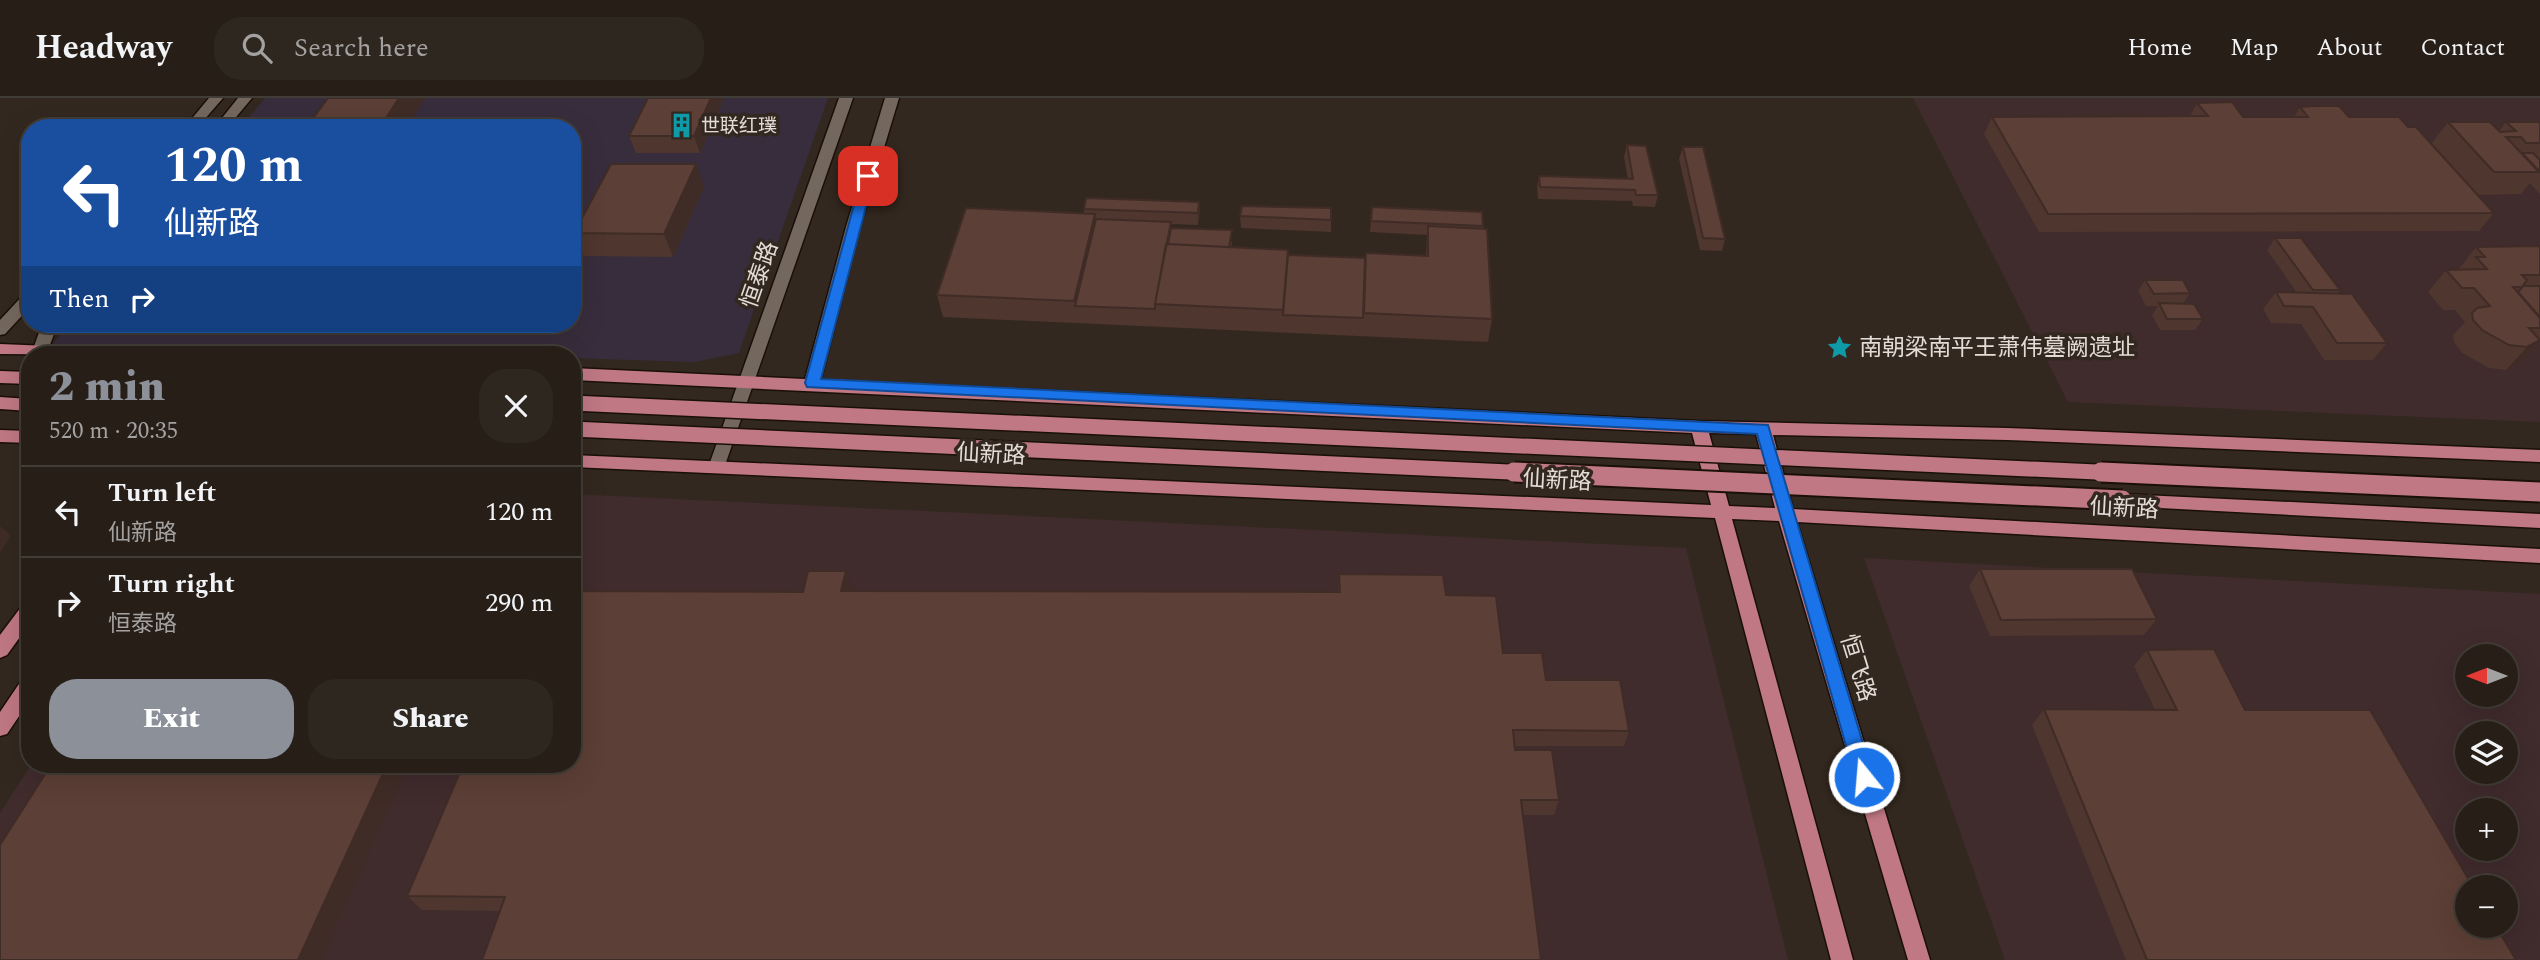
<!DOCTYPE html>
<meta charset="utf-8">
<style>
body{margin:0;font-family:Spectral,"Noto Sans SC",serif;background:#2e2720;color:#f1f3f6;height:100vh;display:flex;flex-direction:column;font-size:26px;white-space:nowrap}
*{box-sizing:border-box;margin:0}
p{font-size:23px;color:#a4a2a1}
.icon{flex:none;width:38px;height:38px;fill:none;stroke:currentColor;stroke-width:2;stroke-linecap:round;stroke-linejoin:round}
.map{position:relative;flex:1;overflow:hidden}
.side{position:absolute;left:21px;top:248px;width:560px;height:427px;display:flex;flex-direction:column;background:#261e17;border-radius:28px;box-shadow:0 7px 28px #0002,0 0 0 2px #423c36}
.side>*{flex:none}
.hud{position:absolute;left:21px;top:21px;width:560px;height:214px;border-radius:28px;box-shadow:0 7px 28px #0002,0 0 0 2px #423c36;background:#1a4fa0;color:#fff;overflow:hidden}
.needle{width:46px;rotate:270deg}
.tools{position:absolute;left:2455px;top:546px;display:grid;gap:14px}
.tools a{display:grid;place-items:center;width:63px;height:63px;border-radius:50%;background:#261e17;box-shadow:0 7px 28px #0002,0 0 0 2px #423c36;font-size:35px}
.pin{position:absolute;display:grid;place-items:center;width:60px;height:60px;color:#fff;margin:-30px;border-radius:14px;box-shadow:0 4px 10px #0006}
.me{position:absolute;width:77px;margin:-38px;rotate:343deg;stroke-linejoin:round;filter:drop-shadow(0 0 5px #0008)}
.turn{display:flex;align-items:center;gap:24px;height:147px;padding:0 28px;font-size:32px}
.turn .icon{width:91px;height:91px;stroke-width:2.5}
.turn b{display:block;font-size:49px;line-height:60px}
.then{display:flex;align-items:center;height:66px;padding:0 28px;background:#0003;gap:14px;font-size:26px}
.round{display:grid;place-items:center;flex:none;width:74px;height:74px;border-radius:28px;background:#2e2720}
.head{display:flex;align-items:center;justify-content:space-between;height:119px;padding:0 28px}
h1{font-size:42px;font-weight:800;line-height:52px;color:#8c9099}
.primary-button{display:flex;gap:14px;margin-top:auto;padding:14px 28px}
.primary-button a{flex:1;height:80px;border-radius:28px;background:#8c9099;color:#fff;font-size:28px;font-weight:800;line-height:80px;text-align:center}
.primary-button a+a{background:#2e2720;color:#f1f3f6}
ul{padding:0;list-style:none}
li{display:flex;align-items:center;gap:21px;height:91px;padding:0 28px;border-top:2px solid #423c36}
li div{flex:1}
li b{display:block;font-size:26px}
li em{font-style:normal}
header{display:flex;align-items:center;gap:42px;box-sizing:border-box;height:98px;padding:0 35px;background:#261e17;border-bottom:2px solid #423c36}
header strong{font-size:33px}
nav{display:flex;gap:38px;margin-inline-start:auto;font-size:24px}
.search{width:490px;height:63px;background:#2e2720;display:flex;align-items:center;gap:18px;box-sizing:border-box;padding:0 24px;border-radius:28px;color:#a4a2a1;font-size:26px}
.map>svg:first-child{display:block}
.commercial{fill:#382d3c}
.industrial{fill:#402b2d;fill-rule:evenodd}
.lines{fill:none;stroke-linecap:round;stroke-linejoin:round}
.minor-casing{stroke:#1a1009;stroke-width:3}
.major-casing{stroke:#1a1009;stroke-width:3}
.minor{fill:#74685e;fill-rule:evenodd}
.major{fill:#bf7884;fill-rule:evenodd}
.major-bridge-far1-casing{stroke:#1a1009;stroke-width:18;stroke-linecap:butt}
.major-bridge-casing{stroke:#1a1009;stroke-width:23;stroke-linecap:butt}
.major-bridge-far1{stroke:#bf7884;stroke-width:15}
.major-bridge{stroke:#bf7884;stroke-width:19}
.wall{fill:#4f362e}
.shaded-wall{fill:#402c26}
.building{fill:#5c3f36;stroke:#402c26;stroke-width:2}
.route{fill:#1a73e8;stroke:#114b97;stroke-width:2}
.labels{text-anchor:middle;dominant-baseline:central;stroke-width:7;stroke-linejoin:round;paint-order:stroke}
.far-poi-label{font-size:19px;fill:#e3dbd6;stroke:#33281f;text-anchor:start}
.street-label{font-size:23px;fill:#e3dbd6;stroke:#33281f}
.poi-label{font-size:23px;fill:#e3dbd6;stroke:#33281f;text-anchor:start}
</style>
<header>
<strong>Headway</strong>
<div class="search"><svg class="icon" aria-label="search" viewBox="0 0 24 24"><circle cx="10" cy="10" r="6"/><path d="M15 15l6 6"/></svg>Search here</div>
<nav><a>Home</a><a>Map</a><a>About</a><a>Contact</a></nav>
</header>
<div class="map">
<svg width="2540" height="862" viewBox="0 0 2540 862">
<rect width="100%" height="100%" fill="#33281f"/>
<!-- commercial -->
<path class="commercial" d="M 265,0 L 828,0 L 739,255 L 694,264 L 572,260 L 572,257 L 254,247 L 52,247 L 70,226 L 572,226 L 572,30 L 240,30 Z"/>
<!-- industrial -->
<path class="industrial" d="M 1913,0 L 2540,0 L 2540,324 L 2068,304 Z
M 572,396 L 1686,450 L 1788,862 L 0,862 L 0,715 L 31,667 L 572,667 Z
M 1864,460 L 2540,496 L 2540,862 L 2005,862 ZM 2468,558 L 2506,558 L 2506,597 L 2468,597 ZM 2468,635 L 2506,635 L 2506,674 L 2468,674 ZM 2468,712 L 2506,712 L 2506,751 L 2468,751 ZM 2468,789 L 2506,789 L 2506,828 L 2468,828 Z"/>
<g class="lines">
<defs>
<path id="minor" d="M 209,0 L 223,0 L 197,30 L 184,30 Z
M 238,0 L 252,0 L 227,30 L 214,30 Z
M 839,0 L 853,0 L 724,370 L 722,374 L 710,374 L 708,370 Z
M 885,0 L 899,0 L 860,129 L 820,285 L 812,291 L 804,285 L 846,129 Z
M 30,194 L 30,209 L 5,236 L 0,237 L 0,222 L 25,195 Z
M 42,226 L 58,226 L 46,257 L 34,257 L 32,254 Z"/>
<path id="major" d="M 0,246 L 151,252 L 159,257 L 0,256 Z
M 572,270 L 1699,323 L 2007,330 L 2540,352 L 2540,364 L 2007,342 L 1773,337 L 1793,411 L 2540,451 L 2540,465 L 1797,424 L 1930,862 L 1908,862 L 1779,423 L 1732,421 L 1853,862 L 1831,862 L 1715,420 L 572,369 L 572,357 L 1711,407 L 1692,335 L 572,282 ZM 1709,335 L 1756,336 L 1775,410 L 1729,408 Z
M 0,273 L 30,274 L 30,286 L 0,285 Z
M 0,299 L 30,301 L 30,313 L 0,311 Z
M 0,332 L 30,333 L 30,345 L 0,344 Z
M 2122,396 L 2540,416 L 2540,430 L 2122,408 L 2116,407 L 2113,402 L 2116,397 Z
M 30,503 L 30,525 L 7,557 L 0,560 L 0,537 L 24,505 Z
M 30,578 L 30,602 L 7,636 L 0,638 L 0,614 L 23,580 Z"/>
</defs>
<!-- minor casing -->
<use href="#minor" class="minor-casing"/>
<!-- major casing -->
<use href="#major" class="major-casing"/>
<!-- minor -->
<use href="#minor" class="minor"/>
<!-- major -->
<use href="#major" class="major"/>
<defs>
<path id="major-bridge-far1" d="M 572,305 L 2140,376
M 572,331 L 1553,376"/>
<path id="major-bridge" d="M 1514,374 L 2122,402
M 2101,374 L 2540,394"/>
</defs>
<!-- major-bridge-far1 casing -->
<use href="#major-bridge-far1" class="major-bridge-far1-casing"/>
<!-- major-bridge casing -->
<use href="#major-bridge" class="major-bridge-casing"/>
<!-- major-bridge-far1 -->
<use href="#major-bridge-far1" class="major-bridge-far1"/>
<!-- major-bridge -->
<use href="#major-bridge" class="major-bridge"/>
</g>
<!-- wall -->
<path class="wall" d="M 425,0 L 406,30 L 315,30 L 311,23 Z
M 648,0 L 724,0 L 700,55 L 636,55 L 629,38 Z
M 2197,5 L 2243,19 L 2294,19 L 2300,9 L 2408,29 L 2431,46 L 2448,24 L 2499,33 L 2506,24 L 2540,24 L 2540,96 L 2530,85 L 2521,96 L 2477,97 L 2494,115 L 2479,133 L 2039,134 L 1984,36 L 1992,19 L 2190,18 Z
M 1627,47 L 1658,97 L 1655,109 L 1633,108 L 1632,103 L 1538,101 L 1537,90 L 1539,78 L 1628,81 L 1624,59 Z
M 1683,49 L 1725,141 L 1722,153 L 1700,152 L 1679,61 Z
M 704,89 L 673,159 L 584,158 L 574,135 Z
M 1199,104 L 1200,116 L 1198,127 L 1171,126 L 1171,130 L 1232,144 L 1231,149 L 1288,157 L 1365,160 L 1426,157 L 1427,137 L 1370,134 L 1372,109 L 1483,128 L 1492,221 L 1488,244 L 943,219 L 937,197 L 1084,115 L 1084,111 Z
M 1331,110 L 1331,134 L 1241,130 L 1240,118 Z
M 2275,140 L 2340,192 L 2338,195 L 2387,245 L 2373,262 L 2324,262 L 2301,226 L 2271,225 L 2263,211 L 2276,194 L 2297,195 L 2267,152 Z
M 2540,148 L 2540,242 L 2519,265 L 2506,272 L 2489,270 L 2462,255 L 2454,244 L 2453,237 L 2465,224 L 2455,212 L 2443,212 L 2428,194 L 2446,172 L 2458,172 L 2476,149 Z
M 2145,182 L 2190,195 L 2183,206 L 2203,221 L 2195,232 L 2160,232 L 2152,217 L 2158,208 L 2146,208 L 2138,193 Z
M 1980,471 L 2157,521 L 2144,537 L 1990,538 L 1969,488 Z
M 1339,476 L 1446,497 L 1503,555 L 1546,582 L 1629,633 L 1624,648 L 1514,648 L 1515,652 L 1559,702 L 1554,717 L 1523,717 L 500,813 L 422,812 L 407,798 L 803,494 L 852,489 L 852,493 L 1338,494 Z
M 2147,552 L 2245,612 L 2516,862 L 2126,862 L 2032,627 L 2044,611 L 2155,612 L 2134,568 Z"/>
<!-- shaded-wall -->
<path class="shaded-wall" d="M 399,0 L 425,0 L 406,30 L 388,30 L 384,23 Z
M 711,0 L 724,0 L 700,55 L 694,38 Z
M 696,66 L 704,89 L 673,159 L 664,136 Z
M 1199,104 L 1200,116 L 1198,127 L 1198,115 Z
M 1095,116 L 1098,138 L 1075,208 L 1078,225 L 1074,203 Z
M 2540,242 L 2519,265 L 2506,272 L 2527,249 Z
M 0,428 L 11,438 L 0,454 Z
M 846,473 L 852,489 L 848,509 L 841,493 Z
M 387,667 L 408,667 L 321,862 L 298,862 Z"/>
<!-- building -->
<path class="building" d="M 328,0 L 399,0 L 384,23 L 311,23 Z
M 648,0 L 711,0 L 694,38 L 629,38 Z
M 2232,4 L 2243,19 L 2308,19 L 2300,9 L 2314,8 L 2339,8 L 2349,19 L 2399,19 L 2408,29 L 2416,29 L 2494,115 L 2048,116 L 1992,19 L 2208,18 L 2197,5 Z
M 2448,24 L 2490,24 L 2500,34 L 2516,33 L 2506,24 L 2540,24 L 2540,45 L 2526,45 L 2521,39 L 2506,39 L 2539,74 L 2494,74 Z
M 1627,47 L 1646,48 L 1658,97 L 1636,97 L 1635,92 L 1540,89 L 1539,78 L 1633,81 Z
M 1683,49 L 1703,49 L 1725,141 L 1703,140 Z
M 2522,55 L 2533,55 L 2540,62 L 2540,74 Z
M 611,66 L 696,66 L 664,136 L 574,135 Z
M 1086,100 L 1199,104 L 1198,115 L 1084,111 Z
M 1242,108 L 1331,110 L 1331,122 L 1240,118 Z
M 1372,109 L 1482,114 L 1483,128 L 1371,123 Z
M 966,110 L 1095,116 L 1074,203 L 937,197 Z
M 1096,121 L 1171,124 L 1155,206 L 1155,211 L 1075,208 Z
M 1428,128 L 1487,131 L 1492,221 L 1364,215 L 1366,155 L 1428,158 Z
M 1171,130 L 1232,132 L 1229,149 L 1168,146 Z
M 2275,140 L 2301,140 L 2340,192 L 2313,192 Z
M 1166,146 L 1288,152 L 1283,212 L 1155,206 Z
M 2540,148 L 2540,177 L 2522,177 L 2527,182 L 2522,189 L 2513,189 L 2540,220 L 2540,230 L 2529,230 L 2540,242 L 2527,249 L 2509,247 L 2482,232 L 2473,222 L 2472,215 L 2477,210 L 2490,208 L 2474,190 L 2462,190 L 2446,172 L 2487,171 L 2476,159 L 2485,159 L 2476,149 Z
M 1288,157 L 1365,160 L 1363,220 L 1283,217 Z
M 2145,182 L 2183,182 L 2190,195 L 2154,196 Z
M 2523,188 L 2540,188 L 2540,219 L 2518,194 Z
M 2276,194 L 2352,196 L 2387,245 L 2337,245 L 2313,209 L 2284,208 Z
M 2159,205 L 2194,206 L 2203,221 L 2167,221 Z
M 1980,471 L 2132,471 L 2157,521 L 2001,522 Z
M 808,473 L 846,473 L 841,493 L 1340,494 L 1339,476 L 1443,477 L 1446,497 L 1496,498 L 1503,555 L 1542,555 L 1546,582 L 1620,582 L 1629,633 L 1513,632 L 1515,652 L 1552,652 L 1559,702 L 1521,702 L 1541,862 L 482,862 L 505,799 L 407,798 L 463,667 L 572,667 L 572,493 L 803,494 Z
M 2214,551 L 2245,612 L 2370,612 L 2473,789 L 2468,789 L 2468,828 L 2496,828 L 2516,862 L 2147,862 L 2044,611 L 2177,612 L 2147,552 Z
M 51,667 L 387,667 L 298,862 L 0,862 L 0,747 Z"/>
<!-- route -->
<path class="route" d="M 868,74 L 874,78 L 821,281 L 1768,327 L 1873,679 L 1871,685 L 1864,687 L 1858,685 L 1855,679 L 1757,336 L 807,289 L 805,285 L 862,78 Z"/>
<!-- icons -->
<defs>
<symbol id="building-bare" viewBox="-9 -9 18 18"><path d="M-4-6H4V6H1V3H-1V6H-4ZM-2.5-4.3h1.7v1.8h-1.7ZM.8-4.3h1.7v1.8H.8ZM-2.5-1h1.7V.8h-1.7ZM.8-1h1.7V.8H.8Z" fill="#0f9aa8" stroke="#33281f" stroke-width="2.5" paint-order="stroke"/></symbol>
<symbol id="sight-bare" viewBox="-9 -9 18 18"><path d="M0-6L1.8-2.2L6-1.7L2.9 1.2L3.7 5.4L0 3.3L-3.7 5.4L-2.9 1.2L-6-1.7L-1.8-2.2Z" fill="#0f9aa8" stroke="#33281f" stroke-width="2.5" paint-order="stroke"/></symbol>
</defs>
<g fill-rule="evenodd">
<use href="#building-bare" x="664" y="10" width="35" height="35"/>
<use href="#sight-bare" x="1822" y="232" width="35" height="35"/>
</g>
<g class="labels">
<!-- far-poi labels -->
<g class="far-poi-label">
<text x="701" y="28">世联红璞</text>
</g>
<!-- street labels -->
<g class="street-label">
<text transform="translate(760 177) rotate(-71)">恒泰路</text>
<text transform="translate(991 357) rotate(3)">仙新路</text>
<text transform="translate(1557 383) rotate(3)">仙新路</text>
<text transform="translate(2124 411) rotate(3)">仙新路</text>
<text transform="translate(1857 570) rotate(73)">恒飞路</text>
</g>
<!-- poi labels -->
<g class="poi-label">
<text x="1859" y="250">南朝梁南平王萧伟墓阙遗址</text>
</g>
</g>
</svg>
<div class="tools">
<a><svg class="needle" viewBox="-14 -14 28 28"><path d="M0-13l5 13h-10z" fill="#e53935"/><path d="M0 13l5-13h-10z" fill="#a4a2a1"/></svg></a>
<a><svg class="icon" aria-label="layers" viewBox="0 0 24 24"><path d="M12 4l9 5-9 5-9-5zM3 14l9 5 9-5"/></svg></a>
<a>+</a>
<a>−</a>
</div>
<div class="pin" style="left:868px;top:78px;background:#d93025"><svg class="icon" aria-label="arrive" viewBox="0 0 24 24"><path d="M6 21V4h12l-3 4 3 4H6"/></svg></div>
<svg class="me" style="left:1864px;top:679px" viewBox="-20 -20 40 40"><circle r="17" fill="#1a73e8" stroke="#fff" stroke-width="3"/><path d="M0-11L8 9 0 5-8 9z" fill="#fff"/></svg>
<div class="hud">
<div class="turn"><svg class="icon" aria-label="left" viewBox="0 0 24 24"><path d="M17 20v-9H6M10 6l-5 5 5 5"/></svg><div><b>120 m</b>仙新路</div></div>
<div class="then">Then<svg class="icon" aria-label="right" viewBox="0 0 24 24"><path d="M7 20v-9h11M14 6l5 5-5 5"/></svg></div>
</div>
<section class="side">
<div class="head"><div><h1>2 min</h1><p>520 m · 20:35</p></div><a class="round"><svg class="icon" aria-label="close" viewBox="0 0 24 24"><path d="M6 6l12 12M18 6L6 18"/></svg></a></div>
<ul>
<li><svg class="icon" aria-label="left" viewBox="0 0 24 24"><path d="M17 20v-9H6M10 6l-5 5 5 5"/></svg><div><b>Turn left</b><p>仙新路</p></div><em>120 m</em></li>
<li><svg class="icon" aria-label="right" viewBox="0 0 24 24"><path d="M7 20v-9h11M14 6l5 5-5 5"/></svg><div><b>Turn right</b><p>恒泰路</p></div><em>290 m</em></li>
</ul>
<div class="primary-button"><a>Exit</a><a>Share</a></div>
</section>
</div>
